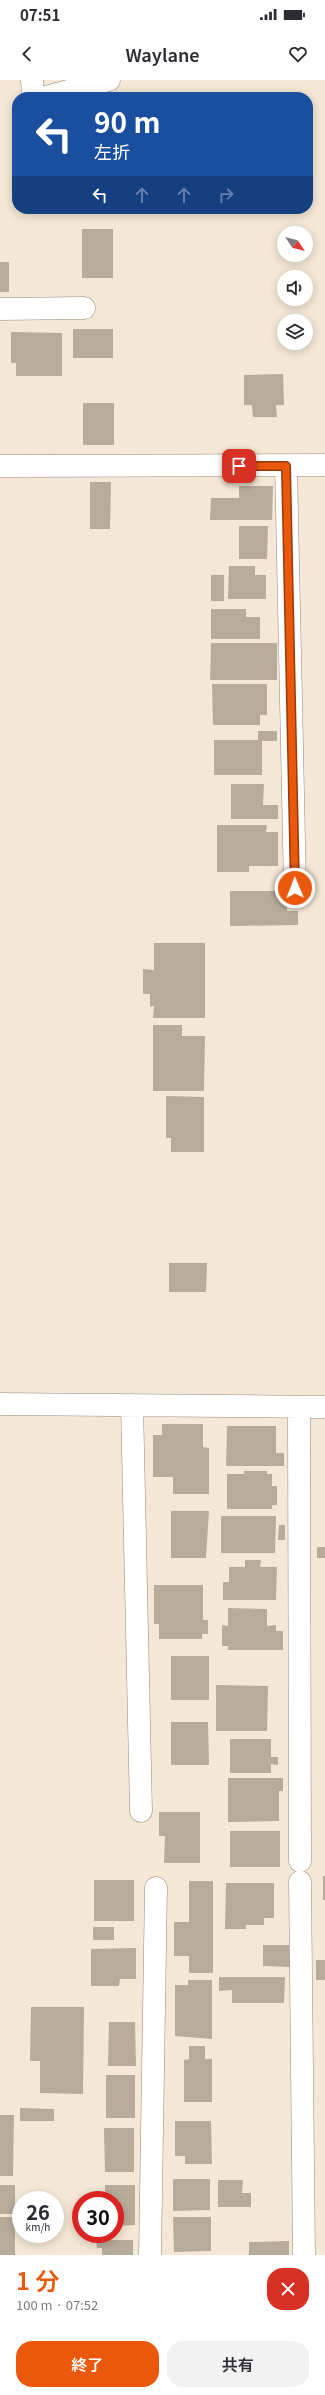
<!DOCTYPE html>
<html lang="ja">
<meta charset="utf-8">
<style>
body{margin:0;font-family:Georgia,"Noto Sans JP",serif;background:#f2f2f3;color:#2b2b33;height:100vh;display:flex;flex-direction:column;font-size:15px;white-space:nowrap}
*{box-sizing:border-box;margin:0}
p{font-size:13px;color:#7c7c81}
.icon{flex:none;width:22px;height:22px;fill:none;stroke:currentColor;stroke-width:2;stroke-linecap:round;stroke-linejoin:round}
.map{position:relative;height:2175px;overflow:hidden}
.drawer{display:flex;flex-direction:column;background:#fff;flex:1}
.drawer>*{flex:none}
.banner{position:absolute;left:12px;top:12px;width:301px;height:122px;border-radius:16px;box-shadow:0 2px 10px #0003;background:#1a4fa0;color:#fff;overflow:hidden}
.needle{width:26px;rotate:125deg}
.fabs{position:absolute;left:277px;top:146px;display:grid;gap:8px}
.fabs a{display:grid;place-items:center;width:36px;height:36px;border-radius:50%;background:#fff;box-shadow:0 2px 10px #0003;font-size:20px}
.speed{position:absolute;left:12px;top:2111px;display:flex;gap:8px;font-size:20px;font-weight:700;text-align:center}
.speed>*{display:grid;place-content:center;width:52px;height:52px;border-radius:50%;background:#fff;box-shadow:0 2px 10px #0003;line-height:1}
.speed small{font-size:10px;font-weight:400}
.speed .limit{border:6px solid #d22;background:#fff;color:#111}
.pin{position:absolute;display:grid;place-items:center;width:34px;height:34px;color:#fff;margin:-17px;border-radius:8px;box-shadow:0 2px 6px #0006}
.me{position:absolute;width:44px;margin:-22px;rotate:359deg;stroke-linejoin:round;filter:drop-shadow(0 0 3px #0008)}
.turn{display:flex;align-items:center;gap:14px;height:84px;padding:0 16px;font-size:18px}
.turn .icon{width:52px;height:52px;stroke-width:2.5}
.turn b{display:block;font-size:28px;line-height:34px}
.lanes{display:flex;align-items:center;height:38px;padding:0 16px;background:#0003;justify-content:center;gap:20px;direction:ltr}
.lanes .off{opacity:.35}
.round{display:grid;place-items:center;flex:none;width:42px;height:42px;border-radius:16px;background:#f2f2f3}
.headline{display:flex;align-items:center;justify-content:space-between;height:68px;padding:0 16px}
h1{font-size:24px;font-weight:600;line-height:30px;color:#ea580c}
.button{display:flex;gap:8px;margin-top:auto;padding:8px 16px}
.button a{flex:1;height:46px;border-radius:16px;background:#ea580c;color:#fff;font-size:16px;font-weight:600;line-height:46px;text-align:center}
.button a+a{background:#f2f2f3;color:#2b2b33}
.status{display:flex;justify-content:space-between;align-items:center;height:28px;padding:0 20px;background:#fff;direction:ltr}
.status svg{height:11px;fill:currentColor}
header{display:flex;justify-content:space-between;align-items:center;height:52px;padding:0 16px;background:#fff;font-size:18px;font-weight:600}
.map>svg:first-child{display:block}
.building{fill:#b7ab9a}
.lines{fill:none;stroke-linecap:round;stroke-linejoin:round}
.minor-casing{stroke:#958979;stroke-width:23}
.minor{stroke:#fff;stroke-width:22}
.route-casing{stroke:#983908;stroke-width:10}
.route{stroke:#ea580c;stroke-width:7}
</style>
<div class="status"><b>07:51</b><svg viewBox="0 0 49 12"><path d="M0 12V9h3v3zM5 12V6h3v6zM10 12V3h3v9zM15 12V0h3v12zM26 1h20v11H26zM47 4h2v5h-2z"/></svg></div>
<header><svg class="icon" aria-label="back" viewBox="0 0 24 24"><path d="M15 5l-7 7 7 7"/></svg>Waylane<svg class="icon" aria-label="heart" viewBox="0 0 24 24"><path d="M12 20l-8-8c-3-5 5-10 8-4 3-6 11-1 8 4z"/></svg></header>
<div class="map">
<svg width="325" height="2175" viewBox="0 0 325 2175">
<rect width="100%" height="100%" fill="#f4e7d5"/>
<!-- building -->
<path class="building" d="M 82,149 L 113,149 L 113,198 L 82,198 Z
M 0,182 L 9,182 L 9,212 L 0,212 Z
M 73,249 L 113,249 L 113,278 L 73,278 Z
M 11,252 L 62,253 L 62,296 L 16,296 L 16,283 L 11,283 Z
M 283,294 L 284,325 L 276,325 L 277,337 L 253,337 L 252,325 L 244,325 L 244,295 Z
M 83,323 L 114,323 L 114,365 L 83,365 Z
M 90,402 L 111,402 L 110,449 L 90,449 Z
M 239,406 L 273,406 L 272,440 L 210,440 L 211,418 L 239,418 Z
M 239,446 L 268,446 L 267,479 L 239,479 Z
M 229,486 L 255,486 L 255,495 L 266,495 L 266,519 L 228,519 Z
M 211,495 L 224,495 L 224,521 L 211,521 Z
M 211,529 L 246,529 L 246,537 L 260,537 L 260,559 L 211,559 Z
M 211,563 L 277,563 L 277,600 L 210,600 Z
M 212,604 L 267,604 L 267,635 L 260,635 L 260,645 L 213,645 Z
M 258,651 L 277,651 L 277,661 L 262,661 L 262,695 L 214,695 L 214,660 L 258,660 Z
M 231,704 L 264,704 L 263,725 L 278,725 L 278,739 L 231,739 Z
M 217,745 L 267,745 L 266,752 L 278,752 L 278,786 L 249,786 L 249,792 L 217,792 Z
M 230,811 L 288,811 L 287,831 L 298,831 L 298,845 L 230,846 Z
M 154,863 L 205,863 L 205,938 L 153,938 L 154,926 L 150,927 L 150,914 L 143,914 L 143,889 L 154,890 Z
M 153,945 L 182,945 L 182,956 L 205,956 L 204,1011 L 153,1011 Z
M 166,1016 L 204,1017 L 204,1072 L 171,1072 L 171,1058 L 166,1058 Z
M 169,1183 L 207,1183 L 206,1212 L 169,1212 Z
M 162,1344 L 203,1344 L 203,1367 L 209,1368 L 209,1414 L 173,1414 L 173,1397 L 153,1397 L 153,1355 L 162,1355 Z
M 227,1346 L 276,1346 L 276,1373 L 284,1373 L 284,1386 L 226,1386 Z
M 244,1391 L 267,1391 L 267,1394 L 272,1394 L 272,1406 L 277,1406 L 277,1425 L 272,1425 L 272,1429 L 227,1429 L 227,1394 L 244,1394 Z
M 171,1431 L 209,1431 L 206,1478 L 171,1478 Z
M 221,1436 L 276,1436 L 275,1473 L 221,1473 Z
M 279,1445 L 285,1445 L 285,1460 L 278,1460 Z
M 317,1467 L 325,1467 L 325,1478 L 317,1478 Z
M 245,1480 L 261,1480 L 260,1487 L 277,1487 L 276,1520 L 223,1520 L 223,1502 L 229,1502 L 229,1487 L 245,1487 Z
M 154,1505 L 203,1505 L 203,1540 L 208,1540 L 208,1554 L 202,1554 L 202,1559 L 159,1559 L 159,1544 L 154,1544 Z
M 228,1528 L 267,1529 L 267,1546 L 276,1545 L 276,1551 L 283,1551 L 283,1570 L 228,1570 L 228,1566 L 222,1566 L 222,1545 L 228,1546 Z
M 171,1576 L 209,1576 L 209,1620 L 171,1620 Z
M 216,1605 L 268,1606 L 267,1651 L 216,1651 Z
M 171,1642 L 208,1642 L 209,1685 L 171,1685 Z
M 230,1659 L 271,1659 L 271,1677 L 278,1677 L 278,1685 L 271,1684 L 271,1693 L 230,1693 Z
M 228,1698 L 283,1698 L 283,1711 L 279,1711 L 279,1741 L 228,1742 Z
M 159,1732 L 200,1732 L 200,1783 L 164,1783 L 165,1756 L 159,1756 Z
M 230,1751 L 280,1751 L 280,1787 L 230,1787 Z
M 323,1796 L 325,1796 L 325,1820 L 323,1820 Z
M 94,1800 L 134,1800 L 134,1841 L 94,1841 Z
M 189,1801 L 213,1801 L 213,1893 L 189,1893 L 189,1876 L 174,1876 L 174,1842 L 189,1842 Z
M 226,1803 L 274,1803 L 274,1838 L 264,1838 L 264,1845 L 246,1845 L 246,1849 L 225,1849 Z
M 93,1847 L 114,1847 L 114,1860 L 93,1860 Z
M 263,1865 L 290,1865 L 290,1887 L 263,1886 Z
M 136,1868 L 136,1899 L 120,1899 L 119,1906 L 91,1906 L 91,1869 Z
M 316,1880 L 325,1880 L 325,1900 L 316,1900 Z
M 219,1897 L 285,1897 L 284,1923 L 232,1923 L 232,1910 L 219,1911 Z
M 188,1900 L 212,1900 L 212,1959 L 175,1956 L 175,1905 L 188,1905 Z
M 31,1927 L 84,1927 L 83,2014 L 40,2013 L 40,1981 L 30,1981 Z
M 109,1942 L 135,1942 L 136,1986 L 108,1986 Z
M 189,1966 L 205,1966 L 205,1979 L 212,1979 L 212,2022 L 184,2022 L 184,1980 L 189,1979 Z
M 106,1995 L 135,1995 L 135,2038 L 106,2038 Z
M 20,2028 L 54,2029 L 54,2041 L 20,2041 Z
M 0,2035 L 14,2035 L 13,2096 L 0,2096 Z
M 175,2041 L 211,2041 L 212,2084 L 185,2084 L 185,2076 L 175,2076 Z
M 104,2048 L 134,2048 L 134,2092 L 105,2092 Z
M 173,2099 L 210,2099 L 210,2130 L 173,2131 Z
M 218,2100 L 243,2100 L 242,2113 L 251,2113 L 251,2127 L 218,2127 Z
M 0,2105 L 15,2105 L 15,2134 L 0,2134 Z
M 105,2105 L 135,2105 L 135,2145 L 115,2146 L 115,2120 L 105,2120 Z
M 0,2137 L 15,2137 L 15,2175 L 0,2175 Z
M 173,2137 L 211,2137 L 211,2171 L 174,2172 Z
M 96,2160 L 133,2160 L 133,2175 L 102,2175 L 102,2168 L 97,2168 Z
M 289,2161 L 289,2175 L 249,2175 L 249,2162 Z"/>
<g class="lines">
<defs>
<path id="minor" d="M 32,0 L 33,17
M 46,17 L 109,0
M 0,229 L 84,228
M 0,386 L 325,385
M 286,386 L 295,808
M 0,1324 L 325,1327
M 132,1325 L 141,1731
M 299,1328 L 300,1781
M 300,1802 L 304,2175
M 150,2175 L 156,1808"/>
</defs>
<!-- minor casing -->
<use href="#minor" class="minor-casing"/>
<!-- minor -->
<use href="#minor" class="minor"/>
</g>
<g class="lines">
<defs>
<path id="route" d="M 239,386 L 286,386 L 295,808"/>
</defs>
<!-- route casing -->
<use href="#route" class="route-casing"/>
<!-- route -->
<use href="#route" class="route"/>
</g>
</svg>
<div class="fabs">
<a><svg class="needle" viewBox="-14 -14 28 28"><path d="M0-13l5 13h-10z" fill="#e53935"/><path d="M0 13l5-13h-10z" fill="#7c7c81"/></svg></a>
<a><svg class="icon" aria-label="sound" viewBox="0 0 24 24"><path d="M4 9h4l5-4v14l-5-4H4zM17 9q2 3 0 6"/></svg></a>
<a><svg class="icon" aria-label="layers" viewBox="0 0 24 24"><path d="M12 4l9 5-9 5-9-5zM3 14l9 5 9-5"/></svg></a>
</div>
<div class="speed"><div>26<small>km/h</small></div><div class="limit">30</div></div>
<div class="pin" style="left:239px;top:386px;background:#d93025"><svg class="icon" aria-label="arrive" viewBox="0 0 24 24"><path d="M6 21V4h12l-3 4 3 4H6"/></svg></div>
<svg class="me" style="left:295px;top:808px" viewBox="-20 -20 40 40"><circle r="17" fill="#ea580c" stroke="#fff" stroke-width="3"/><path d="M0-11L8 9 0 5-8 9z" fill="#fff"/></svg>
<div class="banner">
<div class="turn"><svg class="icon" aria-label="left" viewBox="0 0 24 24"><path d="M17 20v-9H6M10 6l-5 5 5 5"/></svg><div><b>90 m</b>左折</div></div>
<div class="lanes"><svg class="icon" aria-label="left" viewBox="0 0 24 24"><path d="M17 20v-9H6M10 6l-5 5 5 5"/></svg><svg class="icon off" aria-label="ahead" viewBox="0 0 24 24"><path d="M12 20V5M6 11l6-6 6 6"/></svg><svg class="icon off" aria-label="ahead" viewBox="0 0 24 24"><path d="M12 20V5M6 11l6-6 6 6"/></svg><svg class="icon off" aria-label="right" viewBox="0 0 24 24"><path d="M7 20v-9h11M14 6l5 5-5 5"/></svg></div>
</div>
</div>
<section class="drawer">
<div class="headline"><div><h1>1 分</h1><p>100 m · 07:52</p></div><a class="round" style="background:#d93025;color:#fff"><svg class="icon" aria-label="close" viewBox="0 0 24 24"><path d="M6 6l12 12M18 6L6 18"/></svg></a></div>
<div class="button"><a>終了</a><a>共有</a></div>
</section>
